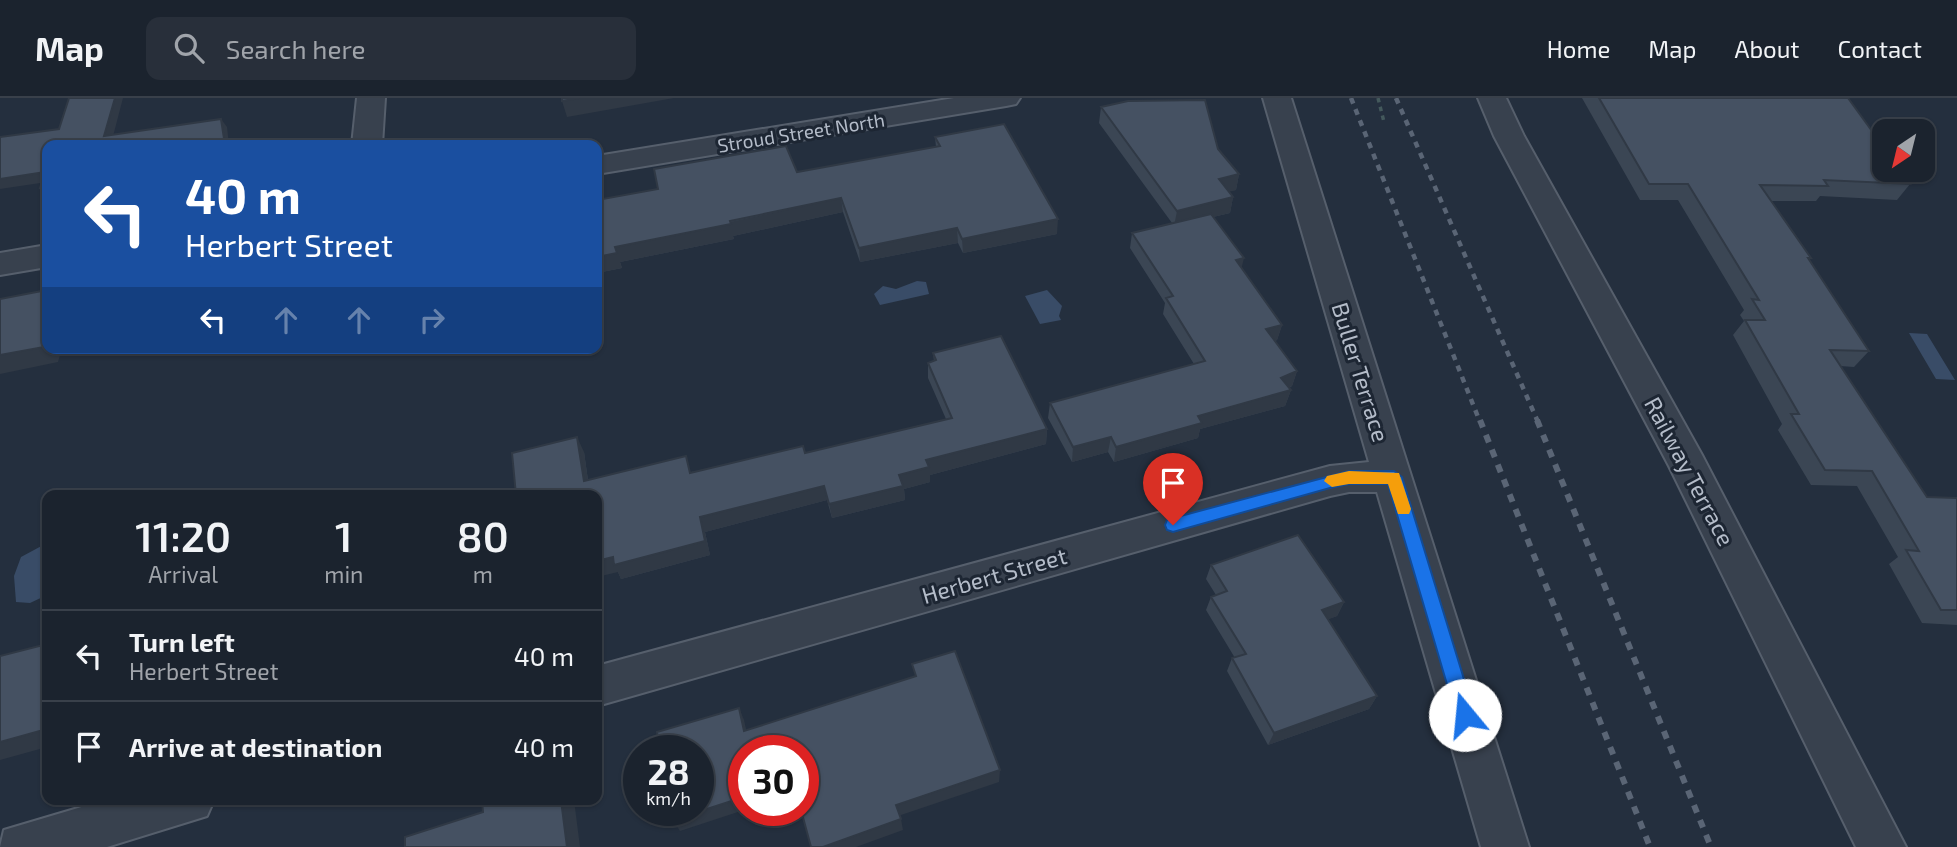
<!DOCTYPE html>
<style>
body{margin:0;font-family:"Exo 2",sans-serif;background:#282f3a;color:#f1f3f6;height:100vh;display:flex;flex-direction:column;font-size:26px;white-space:nowrap}
*{box-sizing:border-box;margin:0}
p{font-size:23px;color:#a0a4aa}
.icon{flex:none;width:38px;height:38px;fill:none;stroke:currentColor;stroke-width:2;stroke-linecap:round;stroke-linejoin:round}
.map{position:relative;flex:1;overflow:hidden}
.details{position:absolute;left:42px;top:392px;width:560px;height:315px;display:flex;flex-direction:column;background:#1b232e;border-radius:14px;box-shadow:0 2px 5px #0004,0 0 0 2px #39404a}
.details>*{flex:none}
.hud{position:absolute;left:42px;top:42px;width:560px;height:214px;border-radius:14px;box-shadow:0 2px 5px #0004,0 0 0 2px #39404a;background:#1a4fa0;color:#fff;overflow:hidden}
.needle{width:46px;rotate:215deg}
.fabs{position:absolute;left:1872px;top:21px;display:grid;gap:14px}
.fabs a{display:grid;place-items:center;width:63px;height:63px;border-radius:14px;background:#1b232e;box-shadow:0 2px 5px #0004,0 0 0 2px #39404a;font-size:35px}
.speed{position:absolute;left:623px;top:637px;display:flex;gap:14px;font-size:35px;font-weight:700;text-align:center}
.speed>*{display:grid;place-content:center;width:91px;height:91px;border-radius:50%;background:#1b232e;box-shadow:0 2px 5px #0004,0 0 0 2px #39404a;line-height:1}
.speed small{font-size:18px;font-weight:400}
.speed .limit{border:10px solid #d22;background:#fff;color:#111}
.pin{position:absolute;display:grid;place-items:center;width:60px;height:60px;color:#fff;margin:-72px -30px;border-radius:50% 50% 50% 0;rotate:-45deg;box-shadow:0 0 7px #0007}
.pin .icon{rotate:45deg}
.me{position:absolute;width:77px;margin:-38px;rotate:343deg;stroke-linejoin:round;filter:drop-shadow(0 0 5px #0008)}
.turn{display:flex;align-items:center;gap:24px;height:147px;padding:0 28px;font-size:32px}
.turn .icon{width:91px;height:91px;stroke-width:2.5}
.turn b{display:block;font-size:49px;line-height:60px}
.lanes{display:flex;align-items:center;height:66px;padding:0 28px;background:#0003;justify-content:center;gap:35px;direction:ltr}
.lanes .off{opacity:.35}
.eta{display:flex;justify-content:space-evenly;align-items:center;height:119px;text-align:center}
.eta b{font-size:42px;font-weight:600;line-height:49px}
ul{padding:0;list-style:none}
li{display:flex;align-items:center;gap:21px;height:91px;padding:0 28px;border-top:2px solid #39404a}
li div{flex:1}
li b{display:block;font-size:26px}
li em{font-style:normal}
header{display:flex;align-items:center;gap:42px;box-sizing:border-box;height:98px;padding:0 35px;background:#1b232e;border-bottom:2px solid #39404a}
header strong{font-size:33px}
nav{display:flex;gap:38px;margin-inline-start:auto;font-size:24px}
.search{width:490px;height:63px;background:#282f3a;display:flex;align-items:center;gap:18px;box-sizing:border-box;padding:0 24px;border-radius:14px;color:#a0a4aa;font-size:26px}
.map>svg:first-child{display:block}
.water{fill:#394c67}
.lines{fill:none;stroke-linecap:round;stroke-linejoin:round}
.minor-casing{stroke:#565f6c;stroke-width:4}
.path{stroke:#44595c;stroke-width:3.5;stroke-dasharray:4.5 4.5;stroke-linecap:butt}
.minor{fill:#38414e;fill-rule:evenodd}
.rail-far1{stroke:#5a6575;stroke-width:4.5;stroke-dasharray:6 6;stroke-linecap:butt}
.rail{stroke:#5a6575;stroke-width:6;stroke-dasharray:8 8;stroke-linecap:butt}
.wall{fill:#3b4654}
.shaded-wall{fill:#303945}
.building{fill:#455162;stroke:#303945;stroke-width:2}
.route{fill:#1a73e8;stroke:#114b97;stroke-width:2}
.slow{fill:#f59e0b}
.labels{text-anchor:middle;dominant-baseline:central;stroke-width:6;stroke-linejoin:round;paint-order:stroke}
.far-street-label{font-size:19px;fill:#b4bcc9;stroke:#1d2633}
.street-label{font-size:23px;fill:#b4bcc9;stroke:#1d2633}
</style>
<header>
<strong>Map</strong>
<div class="search"><svg class="icon" aria-label="search" viewBox="0 0 24 24"><circle cx="10" cy="10" r="6"/><path d="M15 15l6 6"/></svg>Search here</div>
<nav><a>Home</a><a>Map</a><a>About</a><a>Contact</a></nav>
</header>
<div class="map">
<svg width="1957" height="749" viewBox="0 0 1957 749">
<rect width="100%" height="100%" fill="#242f3e"/>
<!-- water -->
<path class="water" d="M 917,183 L 926,184 L 929,196 L 880,207 L 874,196 L 883,188 L 896,191 Z
M 1047,192 L 1062,208 L 1059,218 L 1061,222 L 1040,226 L 1025,198 Z
M 1909,235 L 1927,236 L 1955,282 L 1936,281 Z
M 47,445 L 47,497 L 30,505 L 16,504 L 14,478 L 21,459 Z"/>
<g class="lines">
<defs>
<path id="minor" d="M 357,0 L 385,0 L 382,47 L 352,47 Z
M 954,0 L 1020,0 L 1016,6 L 1006,8 L 597,76 L 597,58 Z
M 1263,0 L 1291,0 L 1529,749 L 1481,749 L 1377,394 L 1349,394 L 1330,398 L 597,608 L 597,568 L 1330,368 L 1369,364 Z
M 1478,0 L 1506,0 L 1524,38 L 1702,357 L 1906,749 L 1856,749 L 1669,368 L 1494,38 Z
M 47,147 L 47,169 L 0,177 L 0,155 Z
M 105,702 L 214,702 L 207,718 L 107,749 L 0,749 L 4,732 Z"/>
</defs>
<!-- minor casing -->
<use href="#minor" class="minor-casing"/>
<!-- path -->
<path class="path" d="M 1378,0 L 1384,24"/>
<!-- minor -->
<use href="#minor" class="minor"/>
<!-- rail-far1 -->
<path class="rail-far1" d="M 1351,0 L 1480,324
M 1396,0 L 1538,324"/>
<!-- rail -->
<path class="rail" d="M 1480,322 L 1650,749
M 1537,322 L 1711,749"/>
</g>
<!-- wall -->
<path class="wall" d="M 1582,0 L 1848,0 L 1910,86 L 1897,102 L 1820,98 L 1816,103 L 1771,103 L 1811,160 L 1809,162 L 1869,253 L 1854,269 L 1840,268 L 1927,399 L 1957,400 L 1957,527 L 1922,525 L 1889,466 L 1898,459 L 1857,388 L 1811,387 L 1778,332 L 1782,326 L 1733,237 L 1744,223 L 1740,217 L 1744,212 L 1678,102 L 1640,102 Z
M 1101,9 L 1218,51 L 1239,76 L 1236,92 L 1229,93 L 1233,99 L 1230,115 L 1213,119 L 1242,170 L 1282,227 L 1277,242 L 1275,243 L 1297,273 L 1292,288 L 1289,290 L 1291,292 L 1285,308 L 1200,331 L 1198,340 L 1114,364 L 1108,354 L 1072,364 L 1048,320 L 1050,305 L 1194,266 L 1163,216 L 1165,205 L 1130,150 L 1132,135 L 1172,125 L 1099,25 Z
M 935,39 L 1057,136 L 963,155 L 958,145 L 860,164 L 843,114 L 733,138 L 734,141 L 620,164 L 622,170 L 597,175 L 597,102 L 797,74 L 936,49 Z
M 933,255 L 1047,331 L 1046,346 L 930,377 L 930,384 L 904,391 L 905,402 L 832,420 L 827,402 L 705,434 L 710,457 L 621,481 L 618,474 L 516,397 L 584,354 L 588,382 L 691,374 L 805,355 L 946,321 L 928,280 L 928,265 L 934,263 Z
M 1211,467 L 1344,504 L 1337,518 L 1328,521 L 1377,598 L 1369,611 L 1268,647 L 1227,573 L 1232,560 L 1235,560 L 1206,512 L 1211,499 L 1216,497 L 1206,481 Z"/>
<!-- shaded-wall -->
<path class="shaded-wall" d="M 115,0 L 123,0 L 111,46 L 104,38 Z
M 579,0 L 674,0 L 567,19 L 562,3 Z
M 221,21 L 227,29 L 229,47 L 225,47 Z
M 45,74 L 47,84 L 0,91 L 0,81 Z
M 1239,76 L 1236,92 L 1216,97 L 1219,81 Z
M 47,89 L 47,98 L 40,90 Z
M 1233,99 L 1230,115 L 1174,128 L 1177,113 Z
M 841,100 L 843,114 L 733,138 L 734,141 L 620,164 L 622,170 L 597,175 L 597,159 L 615,149 Z
M 1058,121 L 1057,136 L 963,155 L 962,141 Z
M 957,130 L 958,145 L 860,164 L 859,150 Z
M 1244,160 L 1240,176 L 1236,162 Z
M 1282,227 L 1277,242 L 1261,247 L 1266,231 Z
M 47,236 L 47,250 L 62,250 L 58,264 L 0,276 L 0,257 Z
M 1297,273 L 1292,288 L 1276,295 L 1281,280 Z
M 1291,292 L 1285,308 L 1200,331 L 1198,340 L 1114,364 L 1116,349 L 1198,318 Z
M 1047,331 L 1046,346 L 930,377 L 930,384 L 904,391 L 905,402 L 832,420 L 829,406 L 899,377 L 926,362 Z
M 577,339 L 584,354 L 590,397 L 584,383 Z
M 1111,339 L 1108,354 L 1072,364 L 1073,349 Z
M 824,388 L 827,402 L 705,434 L 710,457 L 621,481 L 618,474 L 597,479 L 597,463 L 613,459 L 700,419 Z
M 1344,504 L 1337,518 L 1316,526 L 1322,512 Z
M 1377,598 L 1369,611 L 1268,647 L 1274,635 Z
M 739,610 L 744,622 L 749,645 L 744,633 Z
M 47,631 L 47,649 L 0,662 L 0,644 Z
M 1000,672 L 999,684 L 898,718 L 896,707 Z
M 744,699 L 744,712 L 680,733 L 673,722 Z
M 561,702 L 574,702 L 580,749 L 567,749 Z
M 901,721 L 903,732 L 856,749 L 823,749 Z"/>
<!-- building -->
<path class="building" d="M 69,0 L 115,0 L 104,38 L 221,21 L 225,47 L 47,47 L 47,89 L 40,90 L 45,74 L 0,81 L 0,39 L 59,31 Z
M 562,0 L 579,0 L 562,3 Z
M 1599,0 L 1848,0 L 1885,51 L 1885,72 L 1900,72 L 1910,86 L 1824,82 L 1828,88 L 1760,87 L 1811,160 L 1808,160 L 1869,253 L 1830,252 L 1927,399 L 1957,400 L 1957,512 L 1941,512 L 1906,452 L 1919,453 L 1872,373 L 1825,372 L 1791,316 L 1799,316 L 1745,222 L 1765,222 L 1752,201 L 1759,202 L 1688,86 L 1649,86 Z
M 1205,2 L 1218,51 L 1239,76 L 1219,81 L 1233,99 L 1177,113 L 1101,9 L 1128,3 Z
M 1004,26 L 1058,121 L 962,141 L 957,130 L 859,150 L 841,100 L 730,123 L 731,126 L 615,149 L 617,155 L 597,159 L 597,102 L 658,91 L 654,71 L 786,48 L 797,74 L 940,48 L 935,39 Z
M 1211,116 L 1244,160 L 1236,162 L 1282,227 L 1266,231 L 1297,273 L 1281,280 L 1291,292 L 1198,318 L 1202,325 L 1116,349 L 1111,339 L 1073,349 L 1050,305 L 1205,263 L 1166,200 L 1173,198 L 1132,135 Z
M 47,192 L 47,236 L 44,249 L 0,257 L 0,201 Z
M 1001,238 L 1047,331 L 926,362 L 929,369 L 899,377 L 903,388 L 829,406 L 824,388 L 700,419 L 705,443 L 614,467 L 613,459 L 597,463 L 597,397 L 516,397 L 512,355 L 577,339 L 584,383 L 686,358 L 690,375 L 803,348 L 805,355 L 952,320 L 928,265 L 936,262 L 933,255 Z
M 1298,437 L 1344,504 L 1322,512 L 1377,598 L 1274,635 L 1232,560 L 1246,556 L 1211,499 L 1227,493 L 1211,467 Z
M 47,546 L 47,631 L 0,644 L 0,558 Z
M 955,553 L 1000,672 L 896,707 L 901,721 L 823,749 L 811,749 L 801,712 L 803,712 L 803,653 L 744,653 L 744,699 L 673,722 L 671,712 L 698,712 L 698,653 L 660,653 L 657,634 L 739,610 L 744,633 L 916,578 L 912,566 Z
M 488,702 L 561,702 L 567,749 L 405,749 L 405,739 L 483,714 L 482,703 Z"/>
<!-- route -->
<path class="route" d="M 1349,373 L 1394,373 L 1402,379 L 1475,617 L 1472,623 L 1465,626 L 1459,623 L 1456,617 L 1388,386 L 1349,386 L 1330,390 L 1173,434 L 1167,432 L 1165,427 L 1167,422 L 1173,420 Z"/>
<!-- slow -->
<path class="slow" d="M 1349,373 L 1399,375 L 1411,411 L 1409,416 L 1398,416 L 1388,386 L 1349,386 L 1332,389 L 1324,383 L 1327,378 Z"/>
<g class="labels">
<!-- far-street labels -->
<g class="far-street-label">
<text transform="translate(801 34) rotate(-9)">Stroud Street North</text>
</g>
<!-- street labels -->
<g class="street-label">
<text transform="translate(1361 274) rotate(73)">Buller Terrace</text>
<text transform="translate(1690 373) rotate(62)">Railway Terrace</text>
<text transform="translate(994 477) rotate(-16)">Herbert Street</text>
</g>
</g>
</svg>
<div class="fabs">
<a><svg class="needle" viewBox="-14 -14 28 28"><path d="M0-13l5 13h-10z" fill="#e53935"/><path d="M0 13l5-13h-10z" fill="#a0a4aa"/></svg></a>
</div>
<div class="speed"><div>28<small>km/h</small></div><div class="limit">30</div></div>
<div class="pin" style="left:1173px;top:427px;background:#d93025"><svg class="icon" aria-label="arrive" viewBox="0 0 24 24"><path d="M6 21V4h12l-3 4 3 4H6"/></svg></div>
<svg class="me" style="left:1465px;top:617px" viewBox="-20 -20 40 40"><circle r="19" fill="#fff"/><path d="M0-13L10 11 0 6-10 11z" fill="#1a73e8"/></svg>
<div class="hud">
<div class="turn"><svg class="icon" aria-label="left" viewBox="0 0 24 24"><path d="M17 20v-9H6M10 6l-5 5 5 5"/></svg><div><b>40 m</b>Herbert Street</div></div>
<div class="lanes"><svg class="icon" aria-label="left" viewBox="0 0 24 24"><path d="M17 20v-9H6M10 6l-5 5 5 5"/></svg><svg class="icon off" aria-label="ahead" viewBox="0 0 24 24"><path d="M12 20V5M6 11l6-6 6 6"/></svg><svg class="icon off" aria-label="ahead" viewBox="0 0 24 24"><path d="M12 20V5M6 11l6-6 6 6"/></svg><svg class="icon off" aria-label="right" viewBox="0 0 24 24"><path d="M7 20v-9h11M14 6l5 5-5 5"/></svg></div>
</div>
<section class="details">
<div class="eta">
<div><b>11:20</b><p>Arrival</p></div>
<div><b>1</b><p>min</p></div>
<div><b>80</b><p>m</p></div>
</div>
<ul>
<li><svg class="icon" aria-label="left" viewBox="0 0 24 24"><path d="M17 20v-9H6M10 6l-5 5 5 5"/></svg><div><b>Turn left</b><p>Herbert Street</p></div><em>40 m</em></li>
<li><svg class="icon" aria-label="arrive" viewBox="0 0 24 24"><path d="M6 21V4h12l-3 4 3 4H6"/></svg><div><b>Arrive at destination</b></div><em>40 m</em></li>
</ul>
</section>
</div>
